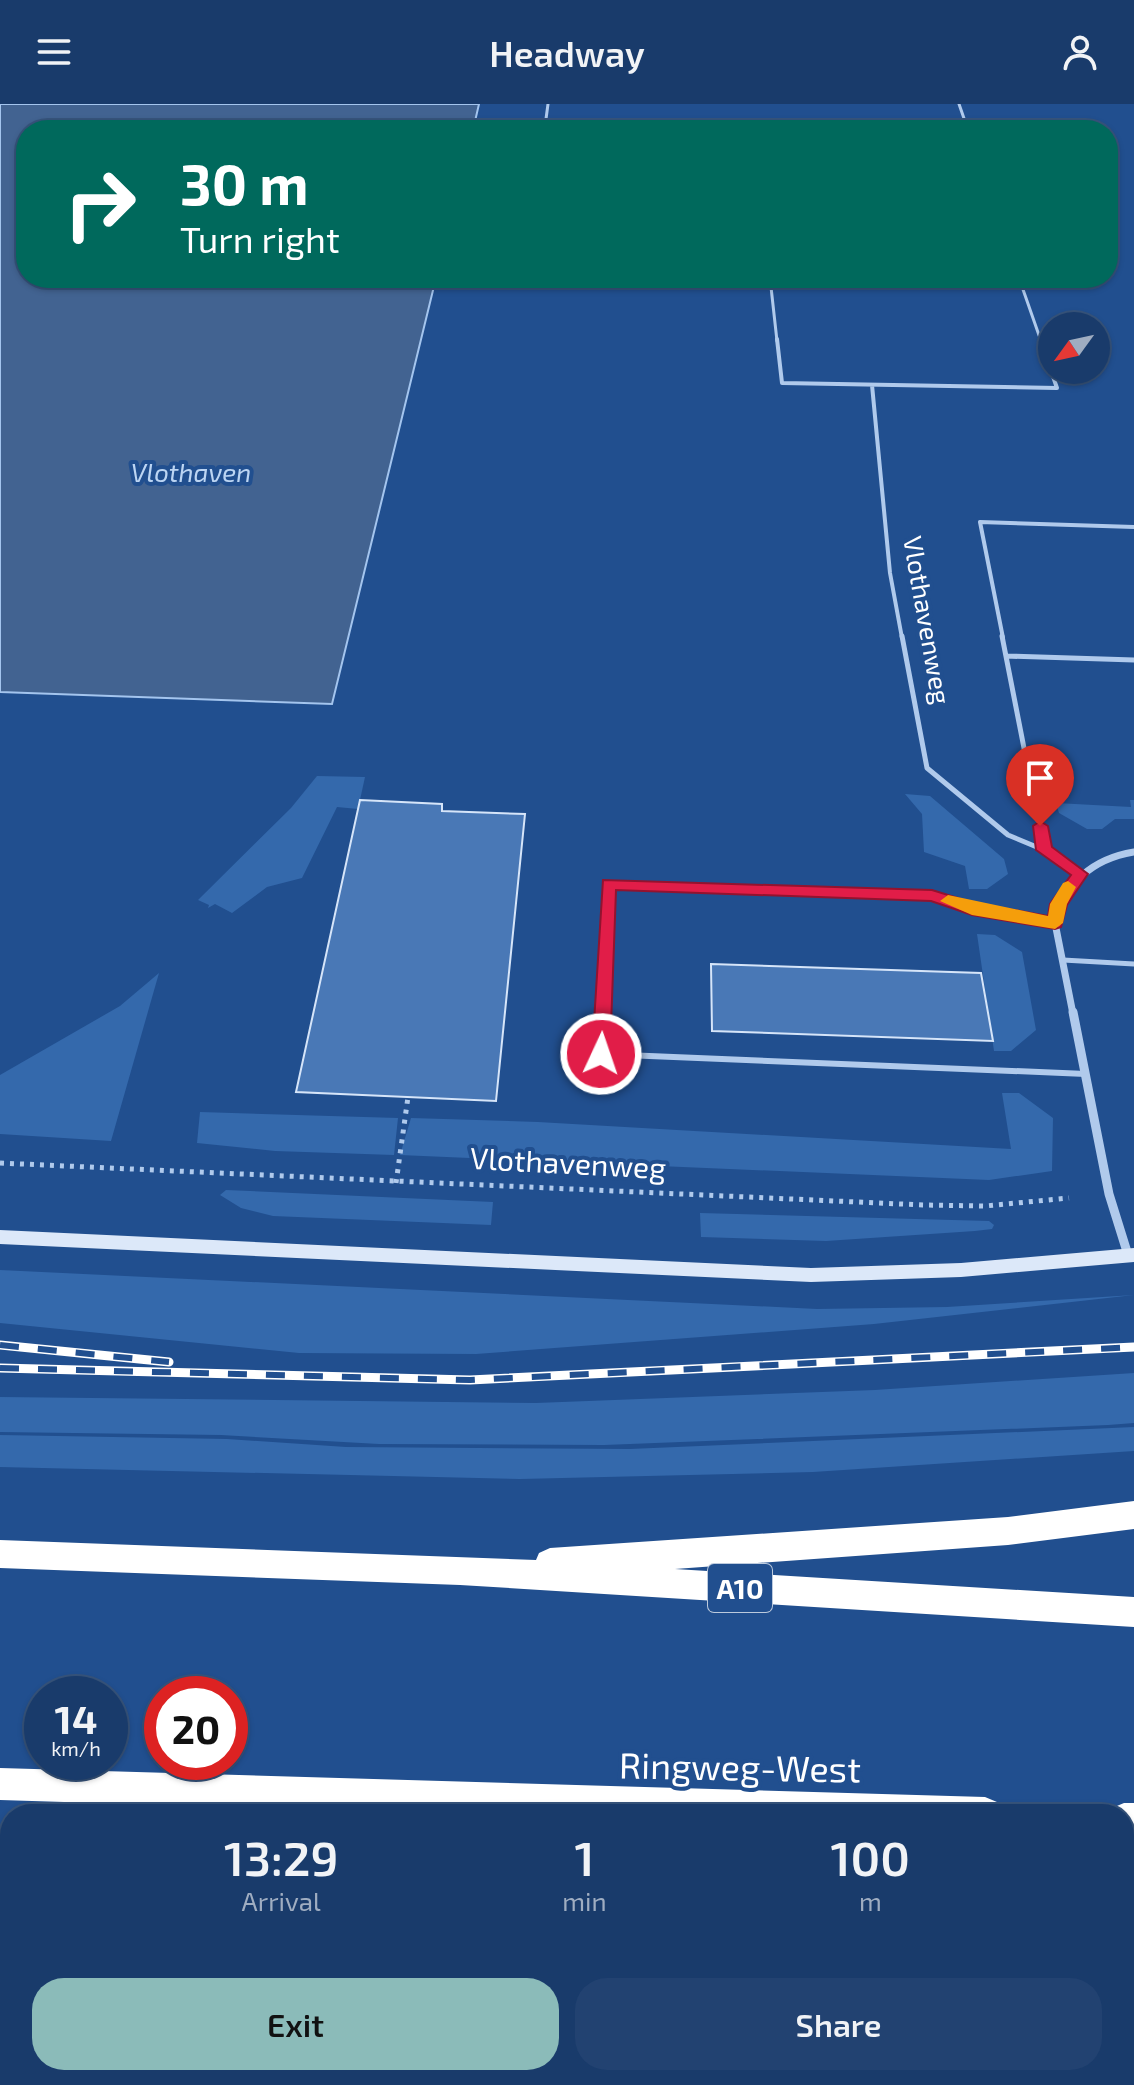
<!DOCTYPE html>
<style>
body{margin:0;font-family:"Exo 2",sans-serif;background:#224271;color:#f1f3f6;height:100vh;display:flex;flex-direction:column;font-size:30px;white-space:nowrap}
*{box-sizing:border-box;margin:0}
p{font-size:26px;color:#9fadc1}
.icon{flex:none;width:44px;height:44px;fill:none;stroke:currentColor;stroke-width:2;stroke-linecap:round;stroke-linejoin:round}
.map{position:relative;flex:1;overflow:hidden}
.details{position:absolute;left:0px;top:1700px;width:1134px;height:282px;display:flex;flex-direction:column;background:#193b6b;border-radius:32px 32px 0 0;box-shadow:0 2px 6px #0004,0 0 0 2px #37557e}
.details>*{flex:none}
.banner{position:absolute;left:16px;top:16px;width:1102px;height:168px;border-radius:32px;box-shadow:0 2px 6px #0004,0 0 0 2px #37557e;background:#00695c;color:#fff;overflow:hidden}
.needle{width:52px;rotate:237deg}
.controls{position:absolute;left:1038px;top:208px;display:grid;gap:16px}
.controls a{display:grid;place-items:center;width:72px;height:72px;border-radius:50%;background:#193b6b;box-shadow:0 2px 6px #0004,0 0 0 2px #37557e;font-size:40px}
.speed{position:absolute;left:24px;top:1572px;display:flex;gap:16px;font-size:40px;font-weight:700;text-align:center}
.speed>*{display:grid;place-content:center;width:104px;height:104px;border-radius:50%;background:#193b6b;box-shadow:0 2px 6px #0004,0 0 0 2px #37557e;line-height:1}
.speed small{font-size:20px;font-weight:400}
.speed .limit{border:12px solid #d22;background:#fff;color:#111}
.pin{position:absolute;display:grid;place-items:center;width:68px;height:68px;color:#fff;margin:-82px -34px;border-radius:50% 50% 50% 0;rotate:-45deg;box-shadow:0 0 8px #0007}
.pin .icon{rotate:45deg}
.me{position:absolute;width:88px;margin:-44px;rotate:3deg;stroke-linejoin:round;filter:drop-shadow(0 0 6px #0008)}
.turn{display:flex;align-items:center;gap:28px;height:168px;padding:0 32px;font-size:36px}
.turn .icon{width:104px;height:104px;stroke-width:2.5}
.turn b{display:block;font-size:56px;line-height:68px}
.eta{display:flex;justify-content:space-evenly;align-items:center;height:136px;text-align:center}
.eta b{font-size:48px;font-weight:600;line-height:56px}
.action{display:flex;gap:16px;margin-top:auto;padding:16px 32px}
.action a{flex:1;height:92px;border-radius:32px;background:#8bbbb9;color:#111;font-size:32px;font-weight:600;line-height:92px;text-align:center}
.action a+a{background:#224271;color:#f1f3f6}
header{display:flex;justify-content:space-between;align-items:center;height:104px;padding:0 32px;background:#193b6b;font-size:36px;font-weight:600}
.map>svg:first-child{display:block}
.green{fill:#3469ac}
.water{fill:#426391;stroke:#a4c5ee;stroke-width:2}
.building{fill:#4978b6;stroke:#d6e5f9;stroke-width:2}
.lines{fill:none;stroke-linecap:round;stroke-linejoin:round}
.path{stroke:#b0caec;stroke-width:5;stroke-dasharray:4 6;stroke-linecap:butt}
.lane-far3{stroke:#b0caec;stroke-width:3}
.lane-far2{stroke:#b0caec;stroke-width:4}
.lane-far1{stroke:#b0caec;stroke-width:5}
.lane{stroke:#b0caec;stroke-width:6}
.street-far1{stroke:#b0caec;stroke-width:7}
.street{stroke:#b0caec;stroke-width:9}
.secondary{fill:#dce8f9;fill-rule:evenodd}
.highway{fill:#fff;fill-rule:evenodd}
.rail-casing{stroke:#fff;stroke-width:9}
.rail{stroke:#214f8f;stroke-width:6;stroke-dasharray:19;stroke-linecap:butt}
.route{fill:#e11d48;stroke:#92132f;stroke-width:2}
.slow{fill:#f59e0b}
.labels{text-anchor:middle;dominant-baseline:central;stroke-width:8;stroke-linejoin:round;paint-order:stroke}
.far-water-label{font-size:26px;font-style:italic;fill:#bcd5f3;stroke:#214f8f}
.far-street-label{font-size:26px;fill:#fff;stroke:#214f8f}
.shield{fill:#214f8f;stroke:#bccadd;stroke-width:2}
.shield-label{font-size:28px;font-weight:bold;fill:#fff}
.street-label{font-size:30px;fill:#fff;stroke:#214f8f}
.near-street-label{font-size:36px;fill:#fff;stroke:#214f8f}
</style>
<header><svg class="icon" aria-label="menu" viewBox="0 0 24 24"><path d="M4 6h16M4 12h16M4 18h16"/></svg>Headway<svg class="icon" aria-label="person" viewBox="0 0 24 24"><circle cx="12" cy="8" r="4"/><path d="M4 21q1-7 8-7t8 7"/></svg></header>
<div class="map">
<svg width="1134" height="1981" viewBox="0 0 1134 1981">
<rect width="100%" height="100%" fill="#214f8f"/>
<!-- green -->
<path class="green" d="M 317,672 L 365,673 L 358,705 L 337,703 L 302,774 L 267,783 L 232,809 L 215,800 L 208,804 L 209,801 L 198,796 L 291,704 Z
M 905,690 L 930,692 L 1004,755 L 1008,770 L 987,785 L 969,785 L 965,762 L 924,748 L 922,710 Z
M 1130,696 L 1134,696 L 1134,715 L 1115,715 L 1102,725 L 1087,725 L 1059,709 L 1056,699 L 1131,703 Z
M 977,830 L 995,831 L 1022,848 L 1036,926 L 1011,947 L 994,947 Z
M 159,869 L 111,1037 L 0,1030 L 0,971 L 120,902 Z
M 1002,989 L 1019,989 L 1053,1014 L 1052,1067 L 989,1076 L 400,1051 L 411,1014 L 538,1018 L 1011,1045 Z
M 200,1008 L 398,1014 L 394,1051 L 275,1047 L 197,1039 Z
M 226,1086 L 493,1098 L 491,1121 L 273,1112 L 241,1104 L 220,1091 Z
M 700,1109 L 989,1117 L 994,1121 L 992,1125 L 975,1127 L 826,1137 L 701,1133 Z
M 0,1166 L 817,1205 L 947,1203 L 1134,1191 L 874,1220 L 476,1250 L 299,1249 L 0,1219 Z
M 1134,1269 L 1134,1319 L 1108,1321 L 604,1341 L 379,1340 L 221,1331 L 0,1328 L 0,1293 L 536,1299 L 875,1286 Z
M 1134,1323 L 1134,1347 L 813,1368 L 520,1375 L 0,1363 L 0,1331 L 227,1335 L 346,1343 L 630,1345 Z"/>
<!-- water -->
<path class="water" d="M 0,0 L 479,0 L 473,26 L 26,26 L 26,174 L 436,174 L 332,600 L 0,588 Z"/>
<!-- building -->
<path class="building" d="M 360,696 L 442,700 L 442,707 L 525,710 L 496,997 L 296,988 Z
M 711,860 L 981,869 L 993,937 L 712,927 Z"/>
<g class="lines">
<!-- path -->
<path class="path" d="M 0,1059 L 923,1101 L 985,1102 L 1069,1094
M 396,1079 L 408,993"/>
<!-- lane-far3 -->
<path class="lane-far3" d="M 959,0 L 968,26
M 546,15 L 548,0
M 770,174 L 777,237
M 1019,174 L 1041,237"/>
<!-- lane-far2 -->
<path class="lane-far2" d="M 777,235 L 782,279 L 1057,284 L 1040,235
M 872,281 L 890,469 L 902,534
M 1003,534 L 980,418 L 1134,423"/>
<!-- lane-far1 -->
<path class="lane-far1" d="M 902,532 L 927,664 L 1008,731 L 1044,746
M 1002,532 L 1044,746 L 1080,770
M 1006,552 L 1134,556
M 1063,856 L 1134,860
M 603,910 L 608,780 L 932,792 L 972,805 L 1055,819"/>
<!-- lane -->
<path class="lane" d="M 603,908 L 601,950 L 1086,970"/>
<!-- street-far1 -->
<path class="street-far1" d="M 1073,910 L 1055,819 C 1066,778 1092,755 1134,748"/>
<!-- street -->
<path class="street" d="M 1073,908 L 1109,1090 L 1128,1151"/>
<!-- secondary -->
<path class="secondary" d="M 0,1126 L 811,1164 L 961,1159 L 1134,1144 L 1134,1158 L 961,1173 L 811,1178 L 0,1140 Z"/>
<!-- highway -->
<path class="highway" d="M 1134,1397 L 1134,1425 L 1008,1441 L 675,1465 L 1134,1493 L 1134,1523 L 460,1481 L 0,1464 L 0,1436 L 536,1456 L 539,1449 L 550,1444 L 1008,1413 Z
M 0,1664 L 985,1693 L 997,1698 L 1002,1710 L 444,1710 L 0,1696 Z
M 1124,1699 L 1134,1699 L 1134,1733 L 1124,1733 L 1124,1710 L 1110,1710 L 1112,1704 Z
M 1124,1799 L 1134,1800 L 1134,1834 L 1124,1833 Z"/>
<defs>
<path id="rail" d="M 0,1241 L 169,1258
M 0,1264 L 470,1276 L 1134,1243"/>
</defs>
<!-- rail casing -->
<use href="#rail" class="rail-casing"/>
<!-- rail -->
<use href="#rail" class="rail"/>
</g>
<!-- route -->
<path class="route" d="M 1040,717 L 1048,722 L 1052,743 L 1088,770 L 1067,801 L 1061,823 L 1055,825 L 972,811 L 931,797 L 616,786 L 610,950 L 601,957 L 592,950 L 603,776 L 932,786 L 974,799 L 1048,812 L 1050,800 L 1071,771 L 1036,746 L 1033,722 Z"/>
<!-- slow -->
<path class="slow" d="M 1068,777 L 1076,783 L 1067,800 L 1063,819 L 1055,825 L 972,811 L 940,797 L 948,791 L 1048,812 L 1050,800 L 1063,779 Z"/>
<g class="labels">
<!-- far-water labels -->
<g class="far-water-label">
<text x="191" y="367">Vlothaven</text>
</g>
<!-- far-street labels -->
<g class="far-street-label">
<text transform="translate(928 516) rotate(80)">Vlothavenweg</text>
</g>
<!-- shield labels -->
<rect class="shield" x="708" y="1460" width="64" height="48" rx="6"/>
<g class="shield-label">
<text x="740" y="1484">A10</text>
</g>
<!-- street labels -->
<g class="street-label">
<text transform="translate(568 1058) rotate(3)">Vlothavenweg</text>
</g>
<!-- near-street labels -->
<g class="near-street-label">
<text transform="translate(740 1662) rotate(1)">Ringweg-West</text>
</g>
</g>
</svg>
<div class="controls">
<a><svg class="needle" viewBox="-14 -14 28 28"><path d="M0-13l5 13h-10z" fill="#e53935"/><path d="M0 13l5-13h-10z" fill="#9fadc1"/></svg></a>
</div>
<div class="speed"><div>14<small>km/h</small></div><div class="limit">20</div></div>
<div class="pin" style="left:1040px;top:722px;background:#d93025"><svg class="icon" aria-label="arrive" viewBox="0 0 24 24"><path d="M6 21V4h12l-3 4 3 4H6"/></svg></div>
<svg class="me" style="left:601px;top:950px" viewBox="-20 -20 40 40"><circle r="17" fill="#e11d48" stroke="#fff" stroke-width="3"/><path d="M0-11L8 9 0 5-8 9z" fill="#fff"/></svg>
<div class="banner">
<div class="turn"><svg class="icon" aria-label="right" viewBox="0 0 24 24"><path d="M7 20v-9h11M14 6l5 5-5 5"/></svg><div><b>30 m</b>Turn right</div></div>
</div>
<section class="details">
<div class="eta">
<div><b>13:29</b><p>Arrival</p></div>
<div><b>1</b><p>min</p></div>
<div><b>100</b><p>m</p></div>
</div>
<div class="action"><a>Exit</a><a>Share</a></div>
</section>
</div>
